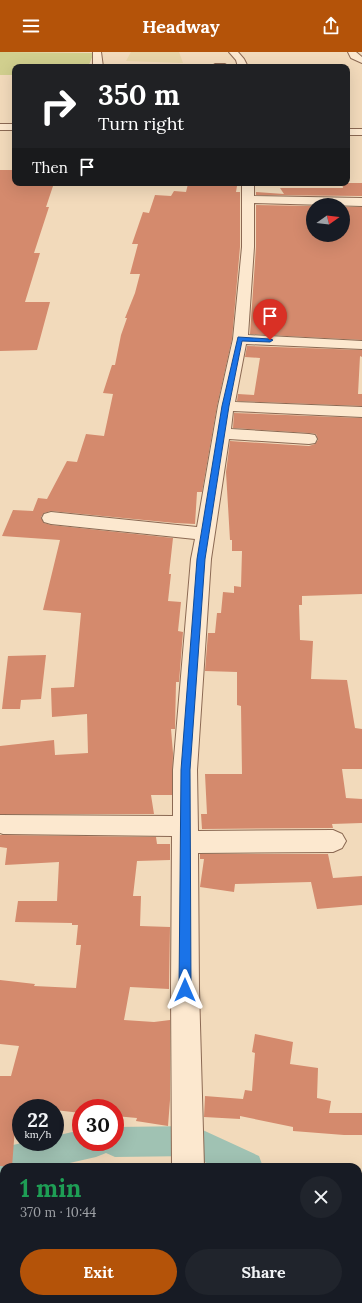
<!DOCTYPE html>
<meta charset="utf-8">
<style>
body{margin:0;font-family:Lora,serif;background:#20242c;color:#f1f3f6;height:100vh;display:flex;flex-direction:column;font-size:15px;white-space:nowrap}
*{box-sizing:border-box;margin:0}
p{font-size:13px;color:#9ea1a6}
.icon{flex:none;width:22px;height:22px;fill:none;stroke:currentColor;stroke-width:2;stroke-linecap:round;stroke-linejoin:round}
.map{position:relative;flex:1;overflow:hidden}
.drawer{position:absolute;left:0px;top:1111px;width:362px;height:140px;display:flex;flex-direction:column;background:#171b24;border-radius:12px 12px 0 0;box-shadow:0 4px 16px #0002}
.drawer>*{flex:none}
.top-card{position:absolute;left:12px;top:12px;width:338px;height:122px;border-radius:8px;box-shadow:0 4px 16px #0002;background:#202124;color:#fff;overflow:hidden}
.needle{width:26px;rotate:76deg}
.fabs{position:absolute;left:306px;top:146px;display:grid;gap:8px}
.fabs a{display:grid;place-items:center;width:44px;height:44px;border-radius:50%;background:#171b24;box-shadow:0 4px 16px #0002;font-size:20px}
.speed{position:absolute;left:12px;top:1047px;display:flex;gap:8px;font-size:20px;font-weight:700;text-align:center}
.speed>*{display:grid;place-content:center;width:52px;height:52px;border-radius:50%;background:#171b24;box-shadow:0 4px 16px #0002;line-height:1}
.speed small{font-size:10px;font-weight:400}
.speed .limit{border:6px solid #d22;background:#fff;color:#111}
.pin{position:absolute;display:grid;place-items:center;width:34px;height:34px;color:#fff;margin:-41px -17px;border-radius:50% 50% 50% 0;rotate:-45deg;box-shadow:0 0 4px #0007}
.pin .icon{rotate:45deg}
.me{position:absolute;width:44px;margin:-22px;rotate:0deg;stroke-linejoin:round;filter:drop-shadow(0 0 3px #0008)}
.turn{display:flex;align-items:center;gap:14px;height:84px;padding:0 20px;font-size:18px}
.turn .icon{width:52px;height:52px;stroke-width:2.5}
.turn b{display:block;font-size:28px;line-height:34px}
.then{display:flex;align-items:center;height:38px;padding:0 20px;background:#0003;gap:8px;font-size:15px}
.round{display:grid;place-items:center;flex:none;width:42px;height:42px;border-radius:21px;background:#20242c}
.head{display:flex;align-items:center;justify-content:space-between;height:68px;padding:0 20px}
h1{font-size:24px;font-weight:700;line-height:30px;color:#1e9e55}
.primary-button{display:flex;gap:8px;margin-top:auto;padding:8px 20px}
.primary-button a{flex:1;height:46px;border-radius:24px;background:#b45309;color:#fff;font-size:16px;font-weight:700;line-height:46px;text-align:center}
.primary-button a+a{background:#20242c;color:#f1f3f6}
header{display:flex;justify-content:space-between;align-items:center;height:52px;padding:0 20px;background:#b45309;color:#fff;font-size:18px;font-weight:700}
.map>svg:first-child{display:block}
.farmland{fill:#e8d5a8}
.green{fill:#d1cf8e}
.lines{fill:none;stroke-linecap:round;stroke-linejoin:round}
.canal{fill:#a0c2b3;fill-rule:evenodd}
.building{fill:#d48a6d}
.street-casing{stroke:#8b6953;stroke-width:2}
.highway-casing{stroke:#573829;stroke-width:2}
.street{fill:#fce8cf;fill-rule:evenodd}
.highway{fill:#eb8a42;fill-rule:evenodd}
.route{fill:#1a73e8;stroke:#114b97}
</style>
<header><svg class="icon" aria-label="menu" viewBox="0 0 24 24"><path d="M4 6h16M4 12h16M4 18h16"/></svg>Headway<svg class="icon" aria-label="share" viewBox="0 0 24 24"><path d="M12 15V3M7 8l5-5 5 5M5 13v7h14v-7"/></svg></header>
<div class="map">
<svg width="362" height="1251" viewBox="0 0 362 1251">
<rect width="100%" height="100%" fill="#f2dabb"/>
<!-- farmland -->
<path class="farmland" d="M 131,0 L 179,0 L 183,11 L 126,9 Z"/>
<!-- green -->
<path class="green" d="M 0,0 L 94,1 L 88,15 L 15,15 L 15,23 L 0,23 Z"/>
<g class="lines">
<!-- canal -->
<path class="canal" d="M 194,1074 L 259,1104 L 263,1115 L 215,1115 L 192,1104 L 115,1105 L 106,1101 L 96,1105 L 52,1115 L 4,1115 L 4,1125 L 0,1126 L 0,1096 L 26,1090 L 55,1090 L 55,1084 L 81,1078 L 81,1090 L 115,1090 L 115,1075 Z
M 358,1142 L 362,1142 L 362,1174 L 358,1174 Z"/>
</g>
<!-- building -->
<path class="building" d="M 0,118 L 15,118 L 15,131 L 54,131 L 46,155 L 49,155 L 34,201 L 40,201 L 25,250 L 50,250 L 37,298 L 0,299 Z
M 342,131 L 362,131 L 362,144 L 256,143 L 256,140 L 284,142 L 280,136 L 343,136 Z
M 188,132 L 237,134 L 236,140 L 240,140 L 240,195 L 232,287 L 217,354 L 202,440 L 197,440 L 195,472 L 175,471 L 51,459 L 44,461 L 41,465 L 44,471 L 51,473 L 173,486 L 169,522 L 171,522 L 168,549 L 181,550 L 178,579 L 183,580 L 179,630 L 176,630 L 175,677 L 171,677 L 173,701 L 172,743 L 151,743 L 154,762 L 0,762 L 0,694 L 54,688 L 55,703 L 88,701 L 87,662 L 52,665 L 51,636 L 74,635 L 81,561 L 43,558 L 60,488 L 2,484 L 13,458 L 33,459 L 38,446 L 47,447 L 67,409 L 77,410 L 86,382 L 104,384 L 113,342 L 103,341 L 112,313 L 115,313 L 121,283 L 127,266 L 125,266 L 135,241 L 140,222 L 130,222 L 138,192 L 132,192 L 143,160 L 149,161 L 155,143 L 171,144 L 174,139 L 186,140 Z
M 256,153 L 313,154 L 313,183 L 343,183 L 343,155 L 362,155 L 362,288 L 250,282 L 256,195 Z
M 247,294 L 362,298 L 362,305 L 360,304 L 358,342 L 362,342 L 362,354 L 237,349 L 238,342 L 254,343 L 260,306 L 245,305 Z
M 234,361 L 362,366 L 362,542 L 302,544 L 302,553 L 299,553 L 300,588 L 313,589 L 311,627 L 347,628 L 355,676 L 362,677 L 362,717 L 342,717 L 346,746 L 362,747 L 362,771 L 332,772 L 333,776 L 202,777 L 201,762 L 207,762 L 205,722 L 242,722 L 241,654 L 237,653 L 237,620 L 205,619 L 208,581 L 215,581 L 217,561 L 221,561 L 223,540 L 234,541 L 234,534 L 241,535 L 242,499 L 232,499 L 232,488 L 230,488 L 226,420 L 230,389 L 309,394 L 315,392 L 318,388 L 316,382 L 309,381 L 233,376 Z
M 46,603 L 41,647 L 21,648 L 20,657 L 2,657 L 8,604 Z
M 0,783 L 156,785 L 157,792 L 170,792 L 170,808 L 137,809 L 133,844 L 141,844 L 140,874 L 170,875 L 169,937 L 130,935 L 124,968 L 154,970 L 170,968 L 170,1048 L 168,1074 L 136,1069 L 137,1066 L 115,1064 L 115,1056 L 81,1056 L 81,1061 L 55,1058 L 55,1056 L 21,1056 L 21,1062 L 16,1062 L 12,1115 L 0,1114 L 0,1024 L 11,1024 L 19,994 L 0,992 L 0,928 L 35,932 L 34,934 L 76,936 L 81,893 L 76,893 L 78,873 L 72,873 L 72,871 L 15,870 L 18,849 L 57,849 L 59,810 L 5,813 L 7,796 L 0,795 Z
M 200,802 L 328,802 L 333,826 L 362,824 L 362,853 L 317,857 L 311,830 L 235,832 L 234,840 L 200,835 L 204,807 L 200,807 Z
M 255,982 L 293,990 L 290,1012 L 318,1016 L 317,1046 L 331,1049 L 329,1061 L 362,1061 L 362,1083 L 344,1083 L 293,1079 L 293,1075 L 240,1064 L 240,1067 L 204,1065 L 205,1044 L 243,1047 L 245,1038 L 252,1039 L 255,1001 L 252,1000 Z"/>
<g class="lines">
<defs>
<path id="street" d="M 93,0 L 101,0 L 103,15 L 93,15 Z
M 229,0 L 238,0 L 244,7 L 248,15 L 238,15 L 236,8 Z
M 348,0 L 356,0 L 362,5 L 362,11 L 351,6 Z
M 215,12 L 225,12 L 230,15 L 210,15 Z
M 0,72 L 15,72 L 15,78 L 0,78 Z
M 347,77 L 362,77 L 362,83 L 347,83 Z
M 242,131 L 254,131 L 254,144 L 362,146 L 362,154 L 254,151 L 254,195 L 248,283 L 362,289 L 362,297 L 246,292 L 235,350 L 362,355 L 362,365 L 233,359 L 231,377 L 309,382 L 315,383 L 317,387 L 315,391 L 309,392 L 229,387 L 211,507 L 197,718 L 198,779 L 333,778 L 342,782 L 346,789 L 342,796 L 333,800 L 198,801 L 199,937 L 204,1115 L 172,1115 L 171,937 L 172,784 L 3,782 L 0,781 L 0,763 L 173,764 L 173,718 L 191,507 L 195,487 L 51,472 L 44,470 L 42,466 L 44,462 L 51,460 L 197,475 L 218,354 L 233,287 L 242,195 Z
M 170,1247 L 206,1247 L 206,1251 L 170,1251 Z"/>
<path id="highway" d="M 358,1228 L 362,1228 L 362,1251 L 343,1251 L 341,1248 L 340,1251 L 190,1251 L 192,1247 L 358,1247 Z"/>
</defs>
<!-- street casing -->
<use href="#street" class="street-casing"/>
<!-- highway casing -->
<use href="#highway" class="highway-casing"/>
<!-- street -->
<use href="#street" class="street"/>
<!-- highway -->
<use href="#highway" class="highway"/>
</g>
<!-- route -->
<path class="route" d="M 238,285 L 270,287 L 273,288 L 270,290 L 242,289 L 229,354 L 205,507 L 190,718 L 191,938 L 189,941 L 185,943 L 181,941 L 179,938 L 181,718 L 197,507 L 222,354 Z"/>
</svg>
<div class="fabs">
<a><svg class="needle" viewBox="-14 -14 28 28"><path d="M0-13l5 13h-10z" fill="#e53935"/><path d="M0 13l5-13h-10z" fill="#9ea1a6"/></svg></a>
</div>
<div class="speed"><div>22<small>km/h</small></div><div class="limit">30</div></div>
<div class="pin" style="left:270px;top:288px;background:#d93025"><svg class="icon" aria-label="arrive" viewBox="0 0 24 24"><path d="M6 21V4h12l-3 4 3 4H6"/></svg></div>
<svg class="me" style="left:185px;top:938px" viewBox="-20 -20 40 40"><path d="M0-17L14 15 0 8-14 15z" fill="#1a73e8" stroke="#fff" stroke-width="4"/></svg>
<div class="top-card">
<div class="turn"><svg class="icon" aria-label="right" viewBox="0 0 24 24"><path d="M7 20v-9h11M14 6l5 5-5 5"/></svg><div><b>350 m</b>Turn right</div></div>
<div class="then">Then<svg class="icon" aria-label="arrive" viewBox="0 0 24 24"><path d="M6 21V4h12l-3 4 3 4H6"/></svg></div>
</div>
<section class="drawer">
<div class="head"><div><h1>1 min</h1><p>370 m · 10:44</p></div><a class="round"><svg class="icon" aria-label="close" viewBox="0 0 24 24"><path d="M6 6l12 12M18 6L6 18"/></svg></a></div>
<div class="primary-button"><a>Exit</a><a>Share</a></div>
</section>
</div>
